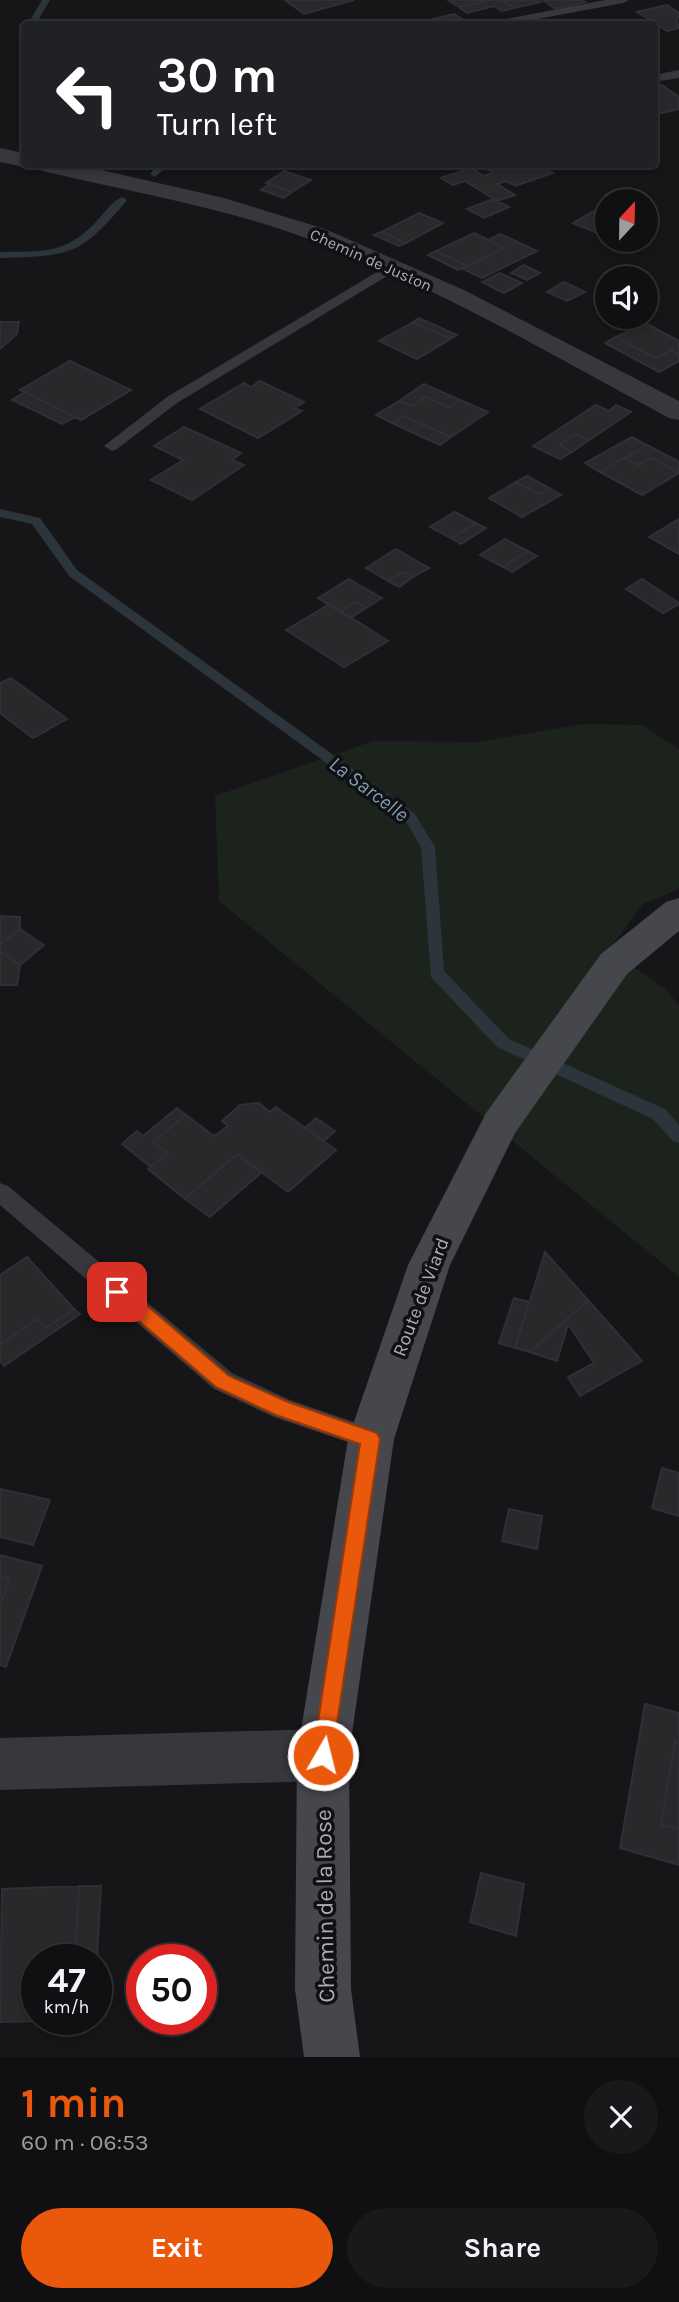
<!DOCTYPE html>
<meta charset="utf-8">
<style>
body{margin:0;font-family:Karla,sans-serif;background:#19191b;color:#f1f3f6;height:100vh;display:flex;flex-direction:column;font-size:26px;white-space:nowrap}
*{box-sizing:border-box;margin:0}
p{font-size:23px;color:#9c9d9f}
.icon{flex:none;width:38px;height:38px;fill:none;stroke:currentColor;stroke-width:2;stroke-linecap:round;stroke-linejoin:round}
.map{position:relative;height:2057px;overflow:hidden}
.side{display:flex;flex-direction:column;background:#101012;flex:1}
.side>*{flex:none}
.top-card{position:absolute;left:21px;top:21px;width:637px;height:147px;border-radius:7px;box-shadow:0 4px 10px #0003,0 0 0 2px #303032;background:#202124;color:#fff;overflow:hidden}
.needle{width:46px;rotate:22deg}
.tools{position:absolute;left:595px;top:189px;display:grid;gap:14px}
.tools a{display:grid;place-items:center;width:63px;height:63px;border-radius:50%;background:#101012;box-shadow:0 4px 10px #0003,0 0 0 2px #303032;font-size:35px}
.speed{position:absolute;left:21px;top:1944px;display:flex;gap:14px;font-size:35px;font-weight:700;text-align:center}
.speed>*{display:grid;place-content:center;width:91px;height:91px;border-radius:50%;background:#101012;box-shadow:0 4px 10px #0003,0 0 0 2px #303032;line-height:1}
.speed small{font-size:18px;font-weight:400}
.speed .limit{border:10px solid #d22;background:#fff;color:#111}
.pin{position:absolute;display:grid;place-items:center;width:60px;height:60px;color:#fff;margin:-30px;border-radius:14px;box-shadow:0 4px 10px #0006}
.me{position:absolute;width:77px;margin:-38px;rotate:8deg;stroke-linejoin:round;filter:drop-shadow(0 0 5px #0008)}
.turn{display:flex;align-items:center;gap:24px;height:147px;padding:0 21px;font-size:32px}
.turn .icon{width:91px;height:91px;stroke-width:2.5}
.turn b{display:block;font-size:49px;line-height:60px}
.round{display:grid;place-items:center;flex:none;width:74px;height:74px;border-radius:37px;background:#19191b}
.overview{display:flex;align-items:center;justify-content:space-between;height:119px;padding:0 21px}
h1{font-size:42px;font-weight:700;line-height:52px;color:#ea580c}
.action{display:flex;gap:14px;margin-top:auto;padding:14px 21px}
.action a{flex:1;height:80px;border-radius:42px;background:#ea580c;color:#fff;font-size:28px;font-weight:700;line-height:80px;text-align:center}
.action a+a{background:#19191b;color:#f1f3f6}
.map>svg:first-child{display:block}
.green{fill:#1c231d}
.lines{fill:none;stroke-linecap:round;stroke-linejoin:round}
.stream{fill:#2c353c;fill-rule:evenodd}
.building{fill:#29292c;stroke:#303034;stroke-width:2}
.lane{fill:#37383d;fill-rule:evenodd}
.street{fill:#37383d;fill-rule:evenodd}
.secondary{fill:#45474d;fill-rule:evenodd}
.route{fill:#ea580c;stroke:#983908;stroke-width:2}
.labels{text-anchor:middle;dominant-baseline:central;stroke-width:7;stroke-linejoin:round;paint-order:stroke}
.far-street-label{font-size:16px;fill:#a8adb8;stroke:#111113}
.street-label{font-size:19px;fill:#a8adb8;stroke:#111113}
.water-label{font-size:21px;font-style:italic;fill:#7f9bb3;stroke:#111113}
.near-street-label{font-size:23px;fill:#a8adb8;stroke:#111113}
</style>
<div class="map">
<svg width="679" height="2057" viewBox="0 0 679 2057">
<rect width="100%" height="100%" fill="#161618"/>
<!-- green -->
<path class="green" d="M 583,724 L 642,725 L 679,749 L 679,889 L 643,904 L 609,949 L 665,989 L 679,1005 L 679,1277 L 219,901 L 215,796 L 373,741 L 478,742 Z"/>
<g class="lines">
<!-- stream -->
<path class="stream" d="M 42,0 L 50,0 L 36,24 L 28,24 Z
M 154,164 L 164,164 L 165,168 L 155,177 L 150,174 L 155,168 Z
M 122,197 L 127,200 C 81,256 70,256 0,258 L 0,252 C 41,251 64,255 95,223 C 103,215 111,202 122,197 Z
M 0,509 L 40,518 L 77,570 L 415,814 L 435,847 L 444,971 L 509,1039 L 665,1109 L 679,1125 L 679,1143 L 673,1141 L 653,1119 L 497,1047 L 431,977 L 421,847 L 405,820 L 69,576 L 32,524 L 0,517 Z"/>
</g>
<!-- building -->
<path class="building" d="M 285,0 L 354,0 L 304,14 Z
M 448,0 L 490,0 L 459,7 Z
M 490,0 L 502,0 L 514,8 L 502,11 L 494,6 L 467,13 L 459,7 Z
M 502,0 L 538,0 L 541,2 L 514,8 Z
M 543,0 L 582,0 L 585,2 L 555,9 Z
M 667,5 L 679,13 L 677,21 L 679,28 L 667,31 L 637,12 Z
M 454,14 L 471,24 L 441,24 L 433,19 Z
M 662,85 L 679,97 L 679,109 L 654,115 L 654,87 Z
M 492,164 L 539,164 L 553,173 L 515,186 L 506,181 L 497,184 L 515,195 L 497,201 L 465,181 L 453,185 L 441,178 L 471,168 L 484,176 L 493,173 L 484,167 Z
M 284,171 L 311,180 L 292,192 L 266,183 Z
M 270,184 L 292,192 L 284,198 L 261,190 Z
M 493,199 L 509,207 L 484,218 L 467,209 Z
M 603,206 L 607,208 L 607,237 L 573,223 Z
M 419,213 L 443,223 L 406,243 L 381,232 Z
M 381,232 L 406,243 L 399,246 L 374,235 Z
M 474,233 L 504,248 L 467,266 L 436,251 Z
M 500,234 L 537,251 L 482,278 L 463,269 L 504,248 L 488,240 Z
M 436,251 L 467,266 L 458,270 L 428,255 Z
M 524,265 L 540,273 L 527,280 L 511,273 Z
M 500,273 L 522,283 L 504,293 L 482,282 Z
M 564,282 L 585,292 L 567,301 L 547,292 Z
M 419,318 L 457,335 L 450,339 L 413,322 Z
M 0,322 L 19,322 L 17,334 L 0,349 Z
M 413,322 L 450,339 L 417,359 L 379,341 Z
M 645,323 L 679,341 L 679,355 L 671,350 L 656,358 L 616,337 Z
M 616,337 L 656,358 L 671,350 L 679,355 L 679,361 L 659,372 L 605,343 Z
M 70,361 L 131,390 L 81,420 L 20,390 Z
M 260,381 L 304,402 L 294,408 L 302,411 L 258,438 L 200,409 L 244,383 L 251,387 Z
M 424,384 L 460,400 L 449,407 L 426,397 L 412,406 L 399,401 Z
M 25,392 L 75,417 L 62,424 L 12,400 Z
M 426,397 L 449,407 L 460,400 L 488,412 L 451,437 L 403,416 L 392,423 L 376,415 L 399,401 L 412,406 Z
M 596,405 L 609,411 L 616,405 L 631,412 L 589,440 L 576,434 L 559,445 L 572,452 L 560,459 L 533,446 Z
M 403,416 L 451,437 L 440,445 L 392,423 Z
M 184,427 L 241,453 L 232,460 L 244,465 L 192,500 L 151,480 L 183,460 L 154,446 Z
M 576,434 L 589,440 L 572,452 L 559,445 Z
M 632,437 L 647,445 L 600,472 L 585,463 Z
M 647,445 L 679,462 L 679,473 L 651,458 L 638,465 L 625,458 Z
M 625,458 L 638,465 L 651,458 L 679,473 L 642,495 L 600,472 Z
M 527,476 L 549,488 L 539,494 L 516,482 Z
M 516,482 L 539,494 L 549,488 L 561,495 L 522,517 L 489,498 Z
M 455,512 L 476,523 L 451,538 L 430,527 Z
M 679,519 L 679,554 L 649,537 Z
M 476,523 L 486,528 L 461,544 L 451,538 Z
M 505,539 L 528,551 L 503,567 L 480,555 Z
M 396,549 L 429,568 L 413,577 L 404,572 L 388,581 L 366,568 Z
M 528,551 L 537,556 L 512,572 L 503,567 Z
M 404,572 L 413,577 L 399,587 L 388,581 Z
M 349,579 L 382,598 L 366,608 L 355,602 L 340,612 L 318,598 Z
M 642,579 L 679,603 L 679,604 L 663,613 L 626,589 Z
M 355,602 L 366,608 L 350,618 L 340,612 Z
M 330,604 L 388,641 L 344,667 L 286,630 Z
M 11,678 L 67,719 L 33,738 L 0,713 L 0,683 Z
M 0,916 L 20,917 L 20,929 L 0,944 Z
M 20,929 L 44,945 L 20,965 L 0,952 L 0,944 Z
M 0,952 L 20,965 L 17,985 L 0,985 Z
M 259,1103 L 270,1112 L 276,1107 L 336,1150 L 288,1192 L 237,1154 L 185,1199 L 148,1169 L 168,1154 L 153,1142 L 186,1115 L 214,1136 L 228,1126 L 222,1121 L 240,1105 Z
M 177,1108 L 186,1115 L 153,1142 L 168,1154 L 151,1167 L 122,1144 L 137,1131 L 143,1136 Z
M 316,1118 L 335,1131 L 324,1141 L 305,1128 Z
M 237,1154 L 262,1172 L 210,1217 L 185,1199 Z
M 545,1252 L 588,1300 L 530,1352 L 515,1348 Z
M 27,1257 L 74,1309 L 46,1328 L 37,1319 L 0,1345 L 0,1275 Z
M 514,1298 L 529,1302 L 515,1348 L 499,1343 Z
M 588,1300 L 642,1361 L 580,1396 L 568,1377 L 594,1363 L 568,1324 L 557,1361 L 530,1352 Z
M 74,1309 L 80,1314 L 4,1366 L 0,1361 L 0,1345 L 37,1319 L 46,1328 Z
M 662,1468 L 679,1473 L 679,1516 L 652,1508 Z
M 0,1489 L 50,1500 L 33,1545 L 0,1537 Z
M 509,1509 L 542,1516 L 537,1549 L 502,1541 Z
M 0,1555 L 42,1566 L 6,1667 L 0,1665 L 0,1606 L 10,1579 L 0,1576 Z
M 0,1576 L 10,1579 L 0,1606 Z
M 645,1704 L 679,1713 L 679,1743 L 675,1741 L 661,1825 L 679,1829 L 679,1865 L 620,1848 Z
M 675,1741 L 679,1743 L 679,1829 L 661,1825 Z
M 481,1873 L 524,1884 L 516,1936 L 470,1922 Z
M 79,1886 L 101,1886 L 96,1974 L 96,1960 L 75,1960 Z
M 79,1886 L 75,1960 L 37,1960 L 37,2020 L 82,2020 L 0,2022 L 2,1889 Z"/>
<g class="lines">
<!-- lane -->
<path class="lane" d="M 605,0 L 629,0 L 623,3 L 511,24 L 490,24 L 496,21 Z
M 679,70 L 679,78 L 654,82 L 654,75 Z
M 392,263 L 399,267 L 397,270 L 177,403 L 117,449 L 112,451 L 104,446 L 167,397 Z
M 0,1183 L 8,1186 L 232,1373 L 290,1400 L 380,1431 L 383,1439 L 380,1447 L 371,1450 L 274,1417 L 214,1389 L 0,1205 Z"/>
<!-- street -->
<path class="street" d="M 0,148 L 24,153 L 24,164 L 75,164 L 224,198 L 325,229 L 464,290 L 679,401 L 679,420 L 669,418 C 541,349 412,272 274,227 C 198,203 119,189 42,171 L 31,165 L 24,167 L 0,162 Z
M 323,1729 L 341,1737 L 349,1755 L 341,1773 L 323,1781 L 0,1790 L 0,1738 Z"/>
<!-- secondary -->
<path class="secondary" d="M 679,898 L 679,931 L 627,974 L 515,1133 L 450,1265 L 394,1439 L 349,1755 L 351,1989 L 360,2057 L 304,2057 L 295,1989 L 297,1755 L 348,1439 L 408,1265 L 486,1113 L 601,954 L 666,902 Z"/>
</g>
<!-- route -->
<path class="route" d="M 117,1284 L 124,1286 L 229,1376 L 288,1402 L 377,1433 L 380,1439 L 331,1763 L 323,1766 L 316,1763 L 313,1755 L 360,1444 L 276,1415 L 216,1387 L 111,1297 L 108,1292 L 111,1286 Z"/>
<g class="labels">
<!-- far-street labels -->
<g class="far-street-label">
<text transform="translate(371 260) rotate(24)">Chemin de Juston</text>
</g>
<!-- street labels -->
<g class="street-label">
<text transform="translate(421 1297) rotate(-69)">Route de Viard</text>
</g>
<!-- water labels -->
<g class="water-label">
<text transform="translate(369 789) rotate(37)">La Sarcelle</text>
</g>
<!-- near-street labels -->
<g class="near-street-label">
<text transform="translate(325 1906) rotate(-91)">Chemin de la Rose</text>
</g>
</g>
</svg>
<div class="tools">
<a><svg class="needle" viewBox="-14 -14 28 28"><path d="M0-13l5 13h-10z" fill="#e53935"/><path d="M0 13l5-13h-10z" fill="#9c9d9f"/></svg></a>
<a><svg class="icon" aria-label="sound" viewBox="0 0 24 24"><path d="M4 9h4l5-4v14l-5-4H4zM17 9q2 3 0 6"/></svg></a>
</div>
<div class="speed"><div>47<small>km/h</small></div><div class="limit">50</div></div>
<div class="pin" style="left:117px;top:1292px;background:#d93025"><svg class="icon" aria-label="arrive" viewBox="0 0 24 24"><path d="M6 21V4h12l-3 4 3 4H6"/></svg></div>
<svg class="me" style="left:323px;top:1755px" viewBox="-20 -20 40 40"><circle r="17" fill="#ea580c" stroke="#fff" stroke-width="3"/><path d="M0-11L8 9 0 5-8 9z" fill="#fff"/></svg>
<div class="top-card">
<div class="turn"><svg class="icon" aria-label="left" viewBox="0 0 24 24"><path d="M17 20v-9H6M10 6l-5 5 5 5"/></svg><div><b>30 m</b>Turn left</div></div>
</div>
</div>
<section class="side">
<div class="overview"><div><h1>1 min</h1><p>60 m · 06:53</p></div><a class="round"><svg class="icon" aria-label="close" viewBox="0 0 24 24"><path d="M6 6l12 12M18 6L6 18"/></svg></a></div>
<div class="action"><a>Exit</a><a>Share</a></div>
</section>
